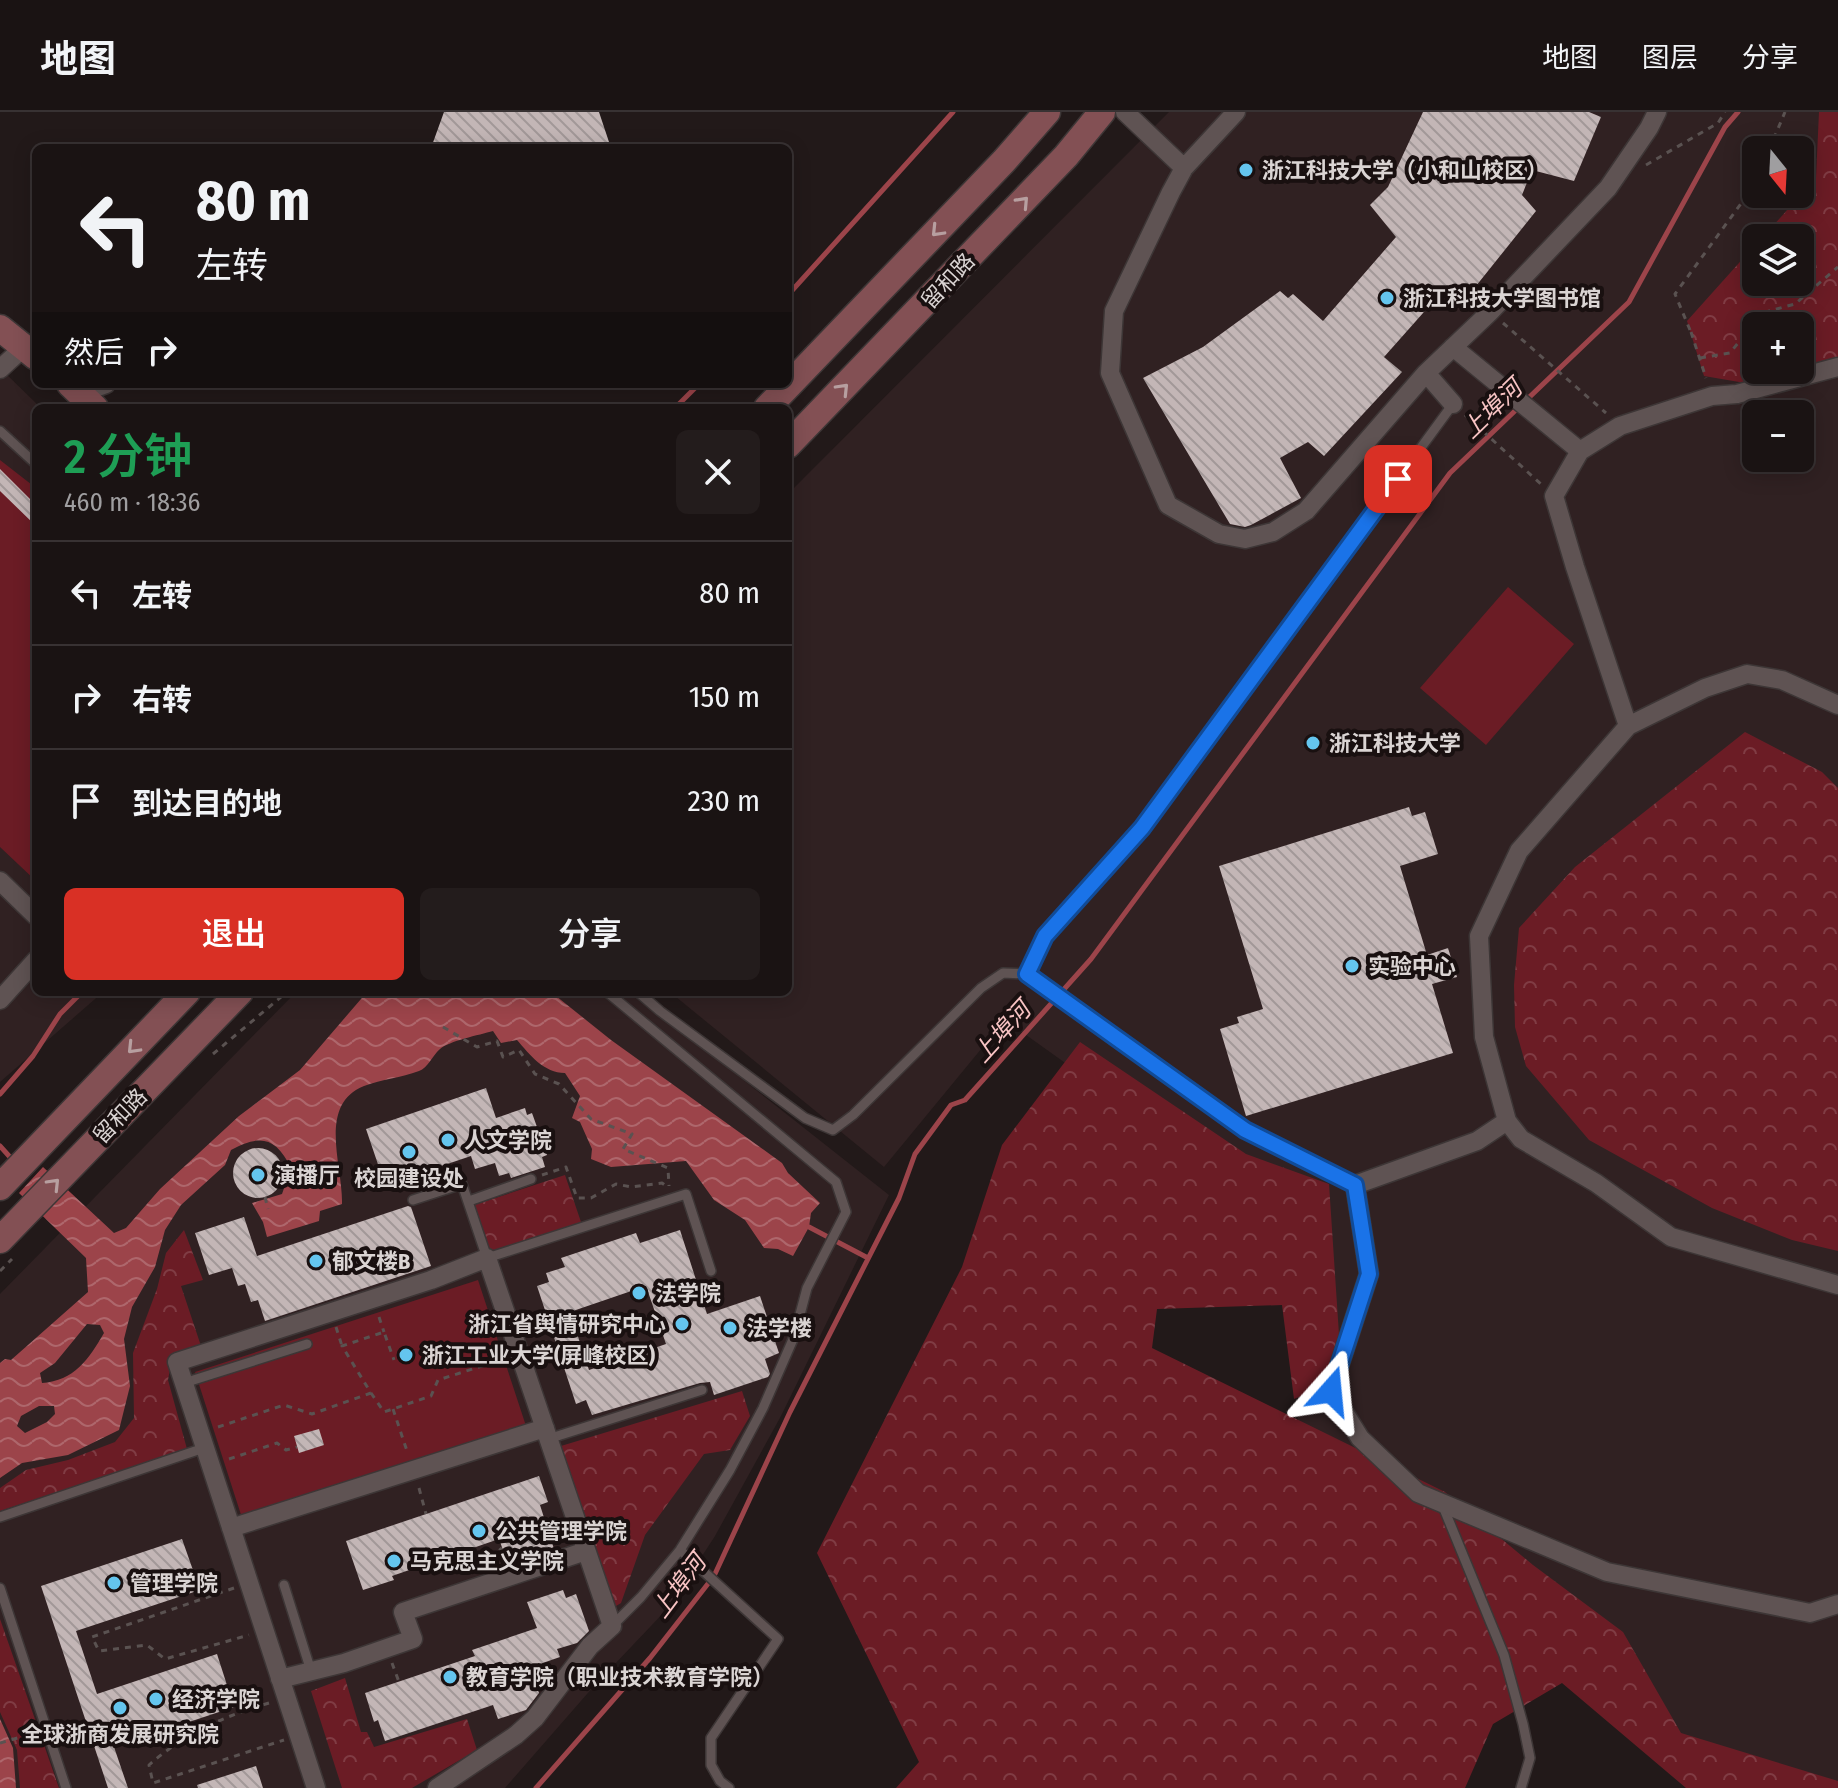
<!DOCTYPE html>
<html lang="zh">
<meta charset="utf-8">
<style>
body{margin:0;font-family:"Fira Sans Condensed","Noto Sans SC",sans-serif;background:#231c1c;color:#f1f3f6;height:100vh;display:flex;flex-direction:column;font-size:30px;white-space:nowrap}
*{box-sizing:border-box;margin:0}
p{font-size:26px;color:#9f9ea0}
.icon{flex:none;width:44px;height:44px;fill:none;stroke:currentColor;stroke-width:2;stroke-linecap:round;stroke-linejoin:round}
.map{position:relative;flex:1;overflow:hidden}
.side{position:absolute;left:32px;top:292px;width:760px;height:592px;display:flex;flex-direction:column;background:#1a1313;border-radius:12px;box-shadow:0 4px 20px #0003,0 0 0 2px #383233}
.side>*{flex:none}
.hud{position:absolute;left:32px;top:32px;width:760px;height:244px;border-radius:12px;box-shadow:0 4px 20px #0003,0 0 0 2px #383233;background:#1a1313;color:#f1f3f6;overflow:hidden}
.needle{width:52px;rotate:162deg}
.buttons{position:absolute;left:1742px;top:24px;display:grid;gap:16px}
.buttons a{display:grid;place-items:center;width:72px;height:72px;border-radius:12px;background:#1a1313;box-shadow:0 4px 20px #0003,0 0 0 2px #383233;font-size:40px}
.pin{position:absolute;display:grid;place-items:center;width:68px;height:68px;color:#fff;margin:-34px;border-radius:16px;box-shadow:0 4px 12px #0006}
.me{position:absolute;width:88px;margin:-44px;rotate:18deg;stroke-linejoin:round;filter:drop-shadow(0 0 6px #0008)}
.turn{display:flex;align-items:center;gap:28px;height:168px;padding:0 32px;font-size:36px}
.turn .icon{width:104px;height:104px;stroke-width:2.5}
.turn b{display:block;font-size:56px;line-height:68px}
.then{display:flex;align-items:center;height:76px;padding:0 32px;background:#0003;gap:16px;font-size:30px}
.round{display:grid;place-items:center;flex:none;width:84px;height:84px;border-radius:12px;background:#231c1c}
.overview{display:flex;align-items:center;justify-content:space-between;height:136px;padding:0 32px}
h1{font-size:48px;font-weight:600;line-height:60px;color:#1e9e55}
.button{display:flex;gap:16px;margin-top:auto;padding:16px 32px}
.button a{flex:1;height:92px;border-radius:12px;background:#d93025;color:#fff;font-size:32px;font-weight:600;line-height:92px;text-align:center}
.button a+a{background:#231c1c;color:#f1f3f6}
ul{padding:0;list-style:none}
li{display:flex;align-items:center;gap:24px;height:104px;padding:0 32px;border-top:2px solid #383233}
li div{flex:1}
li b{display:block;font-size:30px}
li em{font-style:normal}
header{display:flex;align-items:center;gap:48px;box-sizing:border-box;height:112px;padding:0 40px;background:#1a1313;border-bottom:2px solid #383233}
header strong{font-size:38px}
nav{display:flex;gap:44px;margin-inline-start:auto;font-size:28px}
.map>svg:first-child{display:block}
.built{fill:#302122;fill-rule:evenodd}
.green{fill:#6b1c25}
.forest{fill:url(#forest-crowns);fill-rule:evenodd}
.water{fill:url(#water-waves);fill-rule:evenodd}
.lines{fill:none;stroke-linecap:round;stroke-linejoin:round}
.stream{stroke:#9c444a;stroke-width:5}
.building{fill:url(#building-back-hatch);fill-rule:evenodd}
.lane-casing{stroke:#3d3636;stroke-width:12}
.street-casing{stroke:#3d3636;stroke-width:21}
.secondary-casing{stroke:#3d3636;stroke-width:29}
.path{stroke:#5a5251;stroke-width:3;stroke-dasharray:6 6;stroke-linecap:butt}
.lane{stroke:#5f5353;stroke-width:9}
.street{stroke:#5f5353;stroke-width:18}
.secondary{stroke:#835054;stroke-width:26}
.oneway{stroke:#b79fa0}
.route-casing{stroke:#114b97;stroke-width:20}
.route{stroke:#1a73e8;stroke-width:14}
.poi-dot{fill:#64c5ee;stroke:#191010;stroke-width:3}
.labels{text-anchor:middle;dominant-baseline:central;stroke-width:8;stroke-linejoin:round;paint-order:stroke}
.poi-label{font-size:22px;font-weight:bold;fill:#dad4d3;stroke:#191010;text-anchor:start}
.street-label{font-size:22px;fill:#dad4d3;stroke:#191010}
.water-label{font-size:24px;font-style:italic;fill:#f8c4c4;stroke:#191010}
</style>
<header>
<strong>地图</strong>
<nav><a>地图</a><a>图层</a><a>分享</a></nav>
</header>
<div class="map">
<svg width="1838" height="1676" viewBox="0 0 1838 1676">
<defs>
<pattern id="forest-crowns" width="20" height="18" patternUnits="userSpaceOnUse" patternTransform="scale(2)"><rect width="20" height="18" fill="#6b1c25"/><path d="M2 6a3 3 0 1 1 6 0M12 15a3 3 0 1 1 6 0" fill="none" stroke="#803c44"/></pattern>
<pattern id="water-waves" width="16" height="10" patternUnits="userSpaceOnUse" patternTransform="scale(2)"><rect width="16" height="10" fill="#9c444a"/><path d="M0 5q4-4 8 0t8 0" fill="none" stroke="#ae676c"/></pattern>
<pattern id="building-back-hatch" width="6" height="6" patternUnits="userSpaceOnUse" patternTransform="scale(2)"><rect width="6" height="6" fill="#c3b6b6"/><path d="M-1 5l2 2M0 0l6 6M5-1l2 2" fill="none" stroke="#a29898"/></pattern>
</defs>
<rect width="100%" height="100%" fill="#221919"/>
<!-- built -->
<path class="built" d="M 1169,0 L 1838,0 L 1838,1676 L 1742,1676 L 1303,1397 L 1286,1109 L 1005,908 L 884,1055 L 670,880 L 788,880 L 788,382 ZM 1756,38 L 1800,38 L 1800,82 L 1756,82 ZM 1756,126 L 1800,126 L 1800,170 L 1756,170 ZM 1756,214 L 1800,214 L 1800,258 L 1756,258 ZM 1756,302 L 1800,302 L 1800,346 L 1756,346 Z
M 0,256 L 41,296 L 36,296 L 36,880 L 103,880 L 0,970 Z
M 296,880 L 632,880 L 889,1083 L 781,1304 L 715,1424 L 669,1495 L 594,1574 L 505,1676 L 0,1676 L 0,1182 Z"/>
<!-- green -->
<path class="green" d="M 0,348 L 36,376 L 36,769 L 0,735 Z
M 1508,475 L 1574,532 L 1486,633 L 1420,576 Z
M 478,1168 L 527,1317 L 243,1409 L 195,1260 Z"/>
<!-- forest -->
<path class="forest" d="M 1819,0 L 1838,0 L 1838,247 L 1751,272 L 1704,264 L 1687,209 L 1756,132 L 1756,170 L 1800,170 L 1800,126 L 1762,126 L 1816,66 ZM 1756,214 L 1800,214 L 1800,258 L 1756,258 Z
M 1745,620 L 1822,660 L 1838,676 L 1838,1139 L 1792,1128 L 1712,1096 L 1589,1028 L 1526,954 L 1515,915 L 1514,873 L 1519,816 L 1575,755 Z
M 1080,930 L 1246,1042 L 1329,1072 L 1342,1268 L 1294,1287 L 1282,1193 L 1157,1197 L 1152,1236 L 1445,1380 L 1533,1453 L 1623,1520 L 1681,1621 L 1838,1669 L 1838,1676 L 1686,1676 L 1562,1571 L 1493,1612 L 1465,1676 L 896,1676 L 919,1650 L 817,1441 L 962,1155 L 1002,1033 Z
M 565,1063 L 581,1110 L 490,1141 L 474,1093 Z
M 184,1118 L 203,1168 L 181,1174 L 202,1237 L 172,1246 L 168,1268 L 187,1337 L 0,1399 L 0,1376 L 26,1358 L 68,1348 L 115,1330 L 134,1306 L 133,1241 L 157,1177 L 166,1141 Z
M 742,1279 L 750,1304 L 730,1338 L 704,1342 L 645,1423 L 621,1491 L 611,1497 L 586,1423 L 561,1334 Z
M 0,1507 L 59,1676 L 20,1676 L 17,1638 L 0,1600 Z
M 345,1566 L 361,1620 L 367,1620 L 374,1635 L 467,1607 L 477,1638 L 412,1676 L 342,1676 L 311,1579 Z"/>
<!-- water -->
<path class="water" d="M 367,880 L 551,880 L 611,928 L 782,1051 L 788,1061 L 820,1091 L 811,1101 L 809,1115 L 793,1144 L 778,1137 L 764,1136 L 745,1108 L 714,1088 L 686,1049 L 611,1055 L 591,1047 L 592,1037 L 580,1010 L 572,1006 L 580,984 L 565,961 C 544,961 530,943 517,928 L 501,931 L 493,919 C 479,923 449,929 440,937 C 432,944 428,956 419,959 C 401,966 382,967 364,974 C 317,993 343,1053 342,1092 L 320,1099 L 319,1109 L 267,1125 L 263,1110 L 252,1091 L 282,1082 L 291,1056 C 276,1025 260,1022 231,1038 L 225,1053 L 181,1093 L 165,1118 L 155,1155 L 132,1195 L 124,1227 L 130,1274 L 119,1318 L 68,1343 L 22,1351 L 0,1366 L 0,1251 L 5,1247 L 11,1248 L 88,1180 L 86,1146 L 19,1081 L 43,1055 L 114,1121 L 126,1116 L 160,1077 L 239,1004 L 300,958 ZM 87,1212 L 100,1213 L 104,1221 C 89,1247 74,1269 42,1271 L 40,1261 L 55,1251 ZM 39,1294 L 54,1294 L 55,1302 L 47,1310 L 25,1321 L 17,1314 L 21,1304 Z
M 0,1607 L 13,1636 L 16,1676 L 0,1676 Z"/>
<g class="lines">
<!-- stream -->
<path class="stream" d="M 788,183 L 953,0
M 675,296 L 699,272
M 0,982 L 33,944 L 60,902 L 82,880
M 0,1034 L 9,1044
M 809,1115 L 868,1146
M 536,1676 L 650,1546 L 714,1464 L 790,1300 L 899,1086 L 915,1042 L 951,993 L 965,988 L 1091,847 L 1450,361 L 1629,190 L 1725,15 L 1738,0"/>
</g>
<!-- building -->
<path class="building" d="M 444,0 L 599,0 L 611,36 L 431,36 Z
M 1423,0 L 1589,0 L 1601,5 L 1574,69 L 1532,58 L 1522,83 L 1536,99 L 1464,189 L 1447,174 L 1384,245 L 1402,260 L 1324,344 L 1308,330 L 1280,346 L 1301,386 L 1251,413 L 1245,415 L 1230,412 L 1143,266 L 1203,235 L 1280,179 L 1288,186 L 1293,182 L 1323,209 L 1396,125 L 1370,93 L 1388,75 Z
M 0,357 L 36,393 L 36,414 L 0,379 Z
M 1409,695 L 1412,704 L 1425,700 L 1438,742 L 1400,754 L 1427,843 L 1448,836 L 1457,865 L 1432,872 L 1453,941 L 1246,1004 L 1220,917 L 1239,911 L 1237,905 L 1263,897 L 1219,754 Z
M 486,976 L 496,1006 L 525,996 L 527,1003 L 532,1001 L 547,1043 L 542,1045 L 545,1055 L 511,1066 L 509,1061 L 499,1064 L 495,1051 L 475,1057 L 471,1044 L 385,1073 L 366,1017 Z
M233 1061a25 25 0 1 1 50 0a25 25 0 1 1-50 0Z
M 408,1094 L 411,1095 L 431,1154 L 265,1209 L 258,1188 L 251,1190 L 245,1172 L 238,1174 L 232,1156 L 209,1163 L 195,1121 L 244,1105 L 257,1144 Z
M 680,1118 L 707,1202 L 760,1184 L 779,1241 L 765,1247 L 770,1262 L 768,1265 L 714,1283 L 710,1270 L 700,1271 L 592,1303 L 586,1288 L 576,1292 L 537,1174 L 549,1170 L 546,1161 L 565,1155 L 561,1146 L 636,1121 L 640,1131 ZM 646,1174 L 666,1232 L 589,1258 L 570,1200 Z
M 319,1317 L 324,1333 L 299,1341 L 294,1324 Z
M 539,1364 L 548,1390 L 540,1393 L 554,1437 L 508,1452 L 499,1427 L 392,1464 L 394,1468 L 363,1478 L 346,1429 Z
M 182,1427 L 200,1478 L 76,1519 L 97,1582 L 217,1542 L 234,1595 L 114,1635 L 128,1676 L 108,1676 L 41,1474 Z
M 563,1478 L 566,1486 L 576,1482 L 589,1519 L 577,1531 L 557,1537 L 560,1545 L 537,1553 L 538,1558 L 532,1560 L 539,1581 L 526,1598 L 498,1607 L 493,1593 L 385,1629 L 378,1608 L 374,1610 L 365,1581 L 475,1544 L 472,1538 L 537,1516 L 527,1490 Z
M 256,1654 L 263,1676 L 198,1676 L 197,1673 Z"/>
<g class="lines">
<defs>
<path id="lane" d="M 0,319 L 36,352
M 1027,862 L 1045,824 L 1142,716 L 1453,292
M 607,880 L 836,1070 L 846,1100 L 807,1176 L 794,1225 L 763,1296 L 730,1358 L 680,1438 L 641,1485 L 612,1514
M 638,880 L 660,899 L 805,1006 L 833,1018 L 853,1003 L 981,876 L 1003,861 L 1027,862 L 1245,1018 L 1355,1073
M 413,1088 L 462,1072 L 487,1146 L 686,1082 L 711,1159
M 469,1089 L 531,1067
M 184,1271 L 307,1232
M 548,1327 L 702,1278
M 1442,1392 L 1504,1543 L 1523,1612 L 1530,1646 L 1521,1676
M 0,1405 L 204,1336
M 680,1438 L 778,1527 L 711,1626 L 711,1653 L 720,1669 L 729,1676
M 284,1473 L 311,1559
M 0,1476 L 66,1676"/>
<path id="street" d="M 1125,0 L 1184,56
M 1236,0 L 1184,56 L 1171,80 L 1114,199 L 1110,261 L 1168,393 L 1219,422 L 1245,427 L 1273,420 L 1306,399 L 1426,261 L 1489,201 L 1608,76 L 1649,16 L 1657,0
M 1453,235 L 1580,339
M 0,257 L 24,235
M 1426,261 L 1453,292
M 81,281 L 106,272
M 1838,593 L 1782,568 L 1747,562 L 1705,576 L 1628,614 L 1519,739 L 1479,824 L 1484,925 L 1507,1009 L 1521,1027 L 1596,1071 L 1671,1125 L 1838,1173
M 1628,614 L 1575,455 L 1554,384 L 1580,339 L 1620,314 L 1712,284 L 1737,282 L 1838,255
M 0,769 L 36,804
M 0,888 L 36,848
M 1507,1009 L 1477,1029 L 1355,1073 L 1369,1162 L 1331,1279 L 1360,1326 L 1418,1381 L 1607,1460 L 1810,1501 L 1838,1492
M 231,1416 L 545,1316
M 280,1567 L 344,1551 L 413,1527 L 403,1500 L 586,1439
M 316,1676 L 177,1250 L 431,1168 L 487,1146 L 612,1514 L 590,1534 L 535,1606 L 516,1623 L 437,1676"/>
<path id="secondary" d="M 0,216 L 36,245
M 70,272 L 95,296
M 767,296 L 1004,49 L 1047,0
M 788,333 L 1066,44 L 1102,0
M 0,1075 L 187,880
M 0,1128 L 240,880"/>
</defs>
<!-- lane casing -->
<use href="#lane" class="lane-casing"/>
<!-- street casing -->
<use href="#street" class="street-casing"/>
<!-- secondary casing -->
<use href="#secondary" class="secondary-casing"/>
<!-- path -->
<path class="path" d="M 1769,38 L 1785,0
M 1646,53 L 1718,11 L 1725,0
M 1503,211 L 1606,301
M 1690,218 L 1675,182 L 1756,71
M 1691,220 L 1706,266
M 1700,246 L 1730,241 L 1762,201 L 1795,192 L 1838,155
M 1465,303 L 1542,373
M 443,915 L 477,935 L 497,929 L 503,945 L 519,938 L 535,962 L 559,972 L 591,1007 L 632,1022 L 623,1037 L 668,1056 L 669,1074
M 213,942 L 287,880
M 542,1063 L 566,1055 L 577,1086 L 591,1086 L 616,1072 L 631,1075 L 662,1071 L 666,1074
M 265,1085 L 268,1097
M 0,1159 L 12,1147
M 379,1205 L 384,1220
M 336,1215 L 342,1234
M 371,1281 L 384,1300 L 431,1284 L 438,1268 L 504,1247
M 393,1297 L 408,1342
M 218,1315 L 284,1293 L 312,1302 L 371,1281 L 342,1234 L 384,1220 L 394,1248
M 229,1347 L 277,1331 L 286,1338 L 297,1335
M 419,1376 L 426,1402
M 481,1454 L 502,1436
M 234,1476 L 92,1525 L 99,1539 L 147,1533 L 165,1547 L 249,1523
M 392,1551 L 399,1570
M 269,1591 C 224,1604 184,1622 149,1653 L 153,1671 L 284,1628
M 0,1631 L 35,1621"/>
<!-- lane -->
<use href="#lane" class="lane"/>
<!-- street -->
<use href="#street" class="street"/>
<!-- secondary -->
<use href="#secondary" class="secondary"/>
</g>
<!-- one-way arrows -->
<defs><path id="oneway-chevron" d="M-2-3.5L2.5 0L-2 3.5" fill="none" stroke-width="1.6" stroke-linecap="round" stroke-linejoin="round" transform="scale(2)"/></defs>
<g class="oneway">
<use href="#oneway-chevron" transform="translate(1023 90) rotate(-47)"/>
<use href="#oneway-chevron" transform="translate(937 119) rotate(134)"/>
<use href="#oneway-chevron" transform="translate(843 277) rotate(-46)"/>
<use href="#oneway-chevron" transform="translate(133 936) rotate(134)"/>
<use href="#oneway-chevron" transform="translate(54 1072) rotate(-46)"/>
</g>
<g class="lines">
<defs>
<path id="route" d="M 1331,1279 L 1369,1162 L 1355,1073 L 1245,1018 L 1027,862 L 1045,824 L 1142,716 L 1398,367"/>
</defs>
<!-- route casing -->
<use href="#route" class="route-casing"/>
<!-- route -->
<use href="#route" class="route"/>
</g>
<!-- markers -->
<g class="poi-dot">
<circle cx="1246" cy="58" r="8"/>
<circle cx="1387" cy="186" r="8"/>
<circle cx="1313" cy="631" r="8"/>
<circle cx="1352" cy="854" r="8"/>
<circle cx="448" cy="1028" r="8"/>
<circle cx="409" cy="1040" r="8"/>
<circle cx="258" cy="1063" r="8"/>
<circle cx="316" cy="1149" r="8"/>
<circle cx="639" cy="1181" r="8"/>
<circle cx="682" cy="1212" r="8"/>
<circle cx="730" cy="1216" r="8"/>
<circle cx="406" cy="1243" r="8"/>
<circle cx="479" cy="1419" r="8"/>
<circle cx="394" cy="1449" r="8"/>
<circle cx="114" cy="1471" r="8"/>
<circle cx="450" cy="1565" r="8"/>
<circle cx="156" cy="1587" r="8"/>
<circle cx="120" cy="1596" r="8"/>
</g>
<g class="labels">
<!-- poi labels -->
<g class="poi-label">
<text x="1262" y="58">浙江科技大学（小和山校区）</text>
<text x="1403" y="186">浙江科技大学图书馆</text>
<text x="1329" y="631">浙江科技大学</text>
<text x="1368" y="854">实验中心</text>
<text x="464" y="1028">人文学院</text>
<text x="274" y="1063">演播厅</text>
<text x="409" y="1066" text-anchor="middle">校园建设处</text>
<text x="332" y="1149">郁文楼B</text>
<text x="655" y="1181">法学院</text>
<text x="666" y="1212" text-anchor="end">浙江省舆情研究中心</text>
<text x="746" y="1216">法学楼</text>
<text x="422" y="1243">浙江工业大学(屏峰校区)</text>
<text x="495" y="1419">公共管理学院</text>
<text x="410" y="1449">马克思主义学院</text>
<text x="130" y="1471">管理学院</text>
<text x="466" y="1565">教育学院（职业技术教育学院）</text>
<text x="172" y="1587">经济学院</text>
<text x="120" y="1622" text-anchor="middle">全球浙商发展研究院</text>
</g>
<!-- street labels -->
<g class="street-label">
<text transform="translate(948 169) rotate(-47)">留和路</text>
<text transform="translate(120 1004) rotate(-46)">留和路</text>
</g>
<!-- water labels -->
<g class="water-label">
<text transform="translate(1492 297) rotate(-44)">上埠河</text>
<text transform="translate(1002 920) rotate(-48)">上埠河</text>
<text transform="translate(679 1474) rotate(-53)">上埠河</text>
</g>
</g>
</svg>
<div class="buttons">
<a><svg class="needle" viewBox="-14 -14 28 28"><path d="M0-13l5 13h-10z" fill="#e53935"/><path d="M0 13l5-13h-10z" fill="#9f9ea0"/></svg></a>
<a><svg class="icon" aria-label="layers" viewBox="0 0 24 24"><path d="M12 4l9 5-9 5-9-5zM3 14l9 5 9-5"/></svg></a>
<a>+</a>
<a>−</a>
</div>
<div class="pin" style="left:1398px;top:367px;background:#d93025"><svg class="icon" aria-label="arrive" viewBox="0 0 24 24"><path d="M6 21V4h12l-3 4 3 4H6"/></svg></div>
<svg class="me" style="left:1331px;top:1279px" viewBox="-20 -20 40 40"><path d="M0-17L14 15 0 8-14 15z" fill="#1a73e8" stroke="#fff" stroke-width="4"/></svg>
<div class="hud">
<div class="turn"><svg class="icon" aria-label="left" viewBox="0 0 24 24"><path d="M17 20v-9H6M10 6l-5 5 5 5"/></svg><div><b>80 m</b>左转</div></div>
<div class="then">然后<svg class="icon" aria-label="right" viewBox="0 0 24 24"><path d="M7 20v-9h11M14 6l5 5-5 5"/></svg></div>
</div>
<section class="side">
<div class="overview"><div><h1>2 分钟</h1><p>460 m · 18:36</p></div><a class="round"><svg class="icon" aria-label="close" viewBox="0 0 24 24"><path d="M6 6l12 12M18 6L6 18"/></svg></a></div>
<ul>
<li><svg class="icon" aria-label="left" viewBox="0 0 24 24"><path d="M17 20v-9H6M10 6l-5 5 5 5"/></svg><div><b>左转</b></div><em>80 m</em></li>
<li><svg class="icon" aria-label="right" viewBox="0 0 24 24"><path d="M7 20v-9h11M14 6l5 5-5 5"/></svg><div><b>右转</b></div><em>150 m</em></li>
<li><svg class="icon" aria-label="arrive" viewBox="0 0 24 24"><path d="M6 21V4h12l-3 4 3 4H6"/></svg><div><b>到达目的地</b></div><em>230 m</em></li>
</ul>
<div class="button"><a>退出</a><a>分享</a></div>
</section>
</div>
